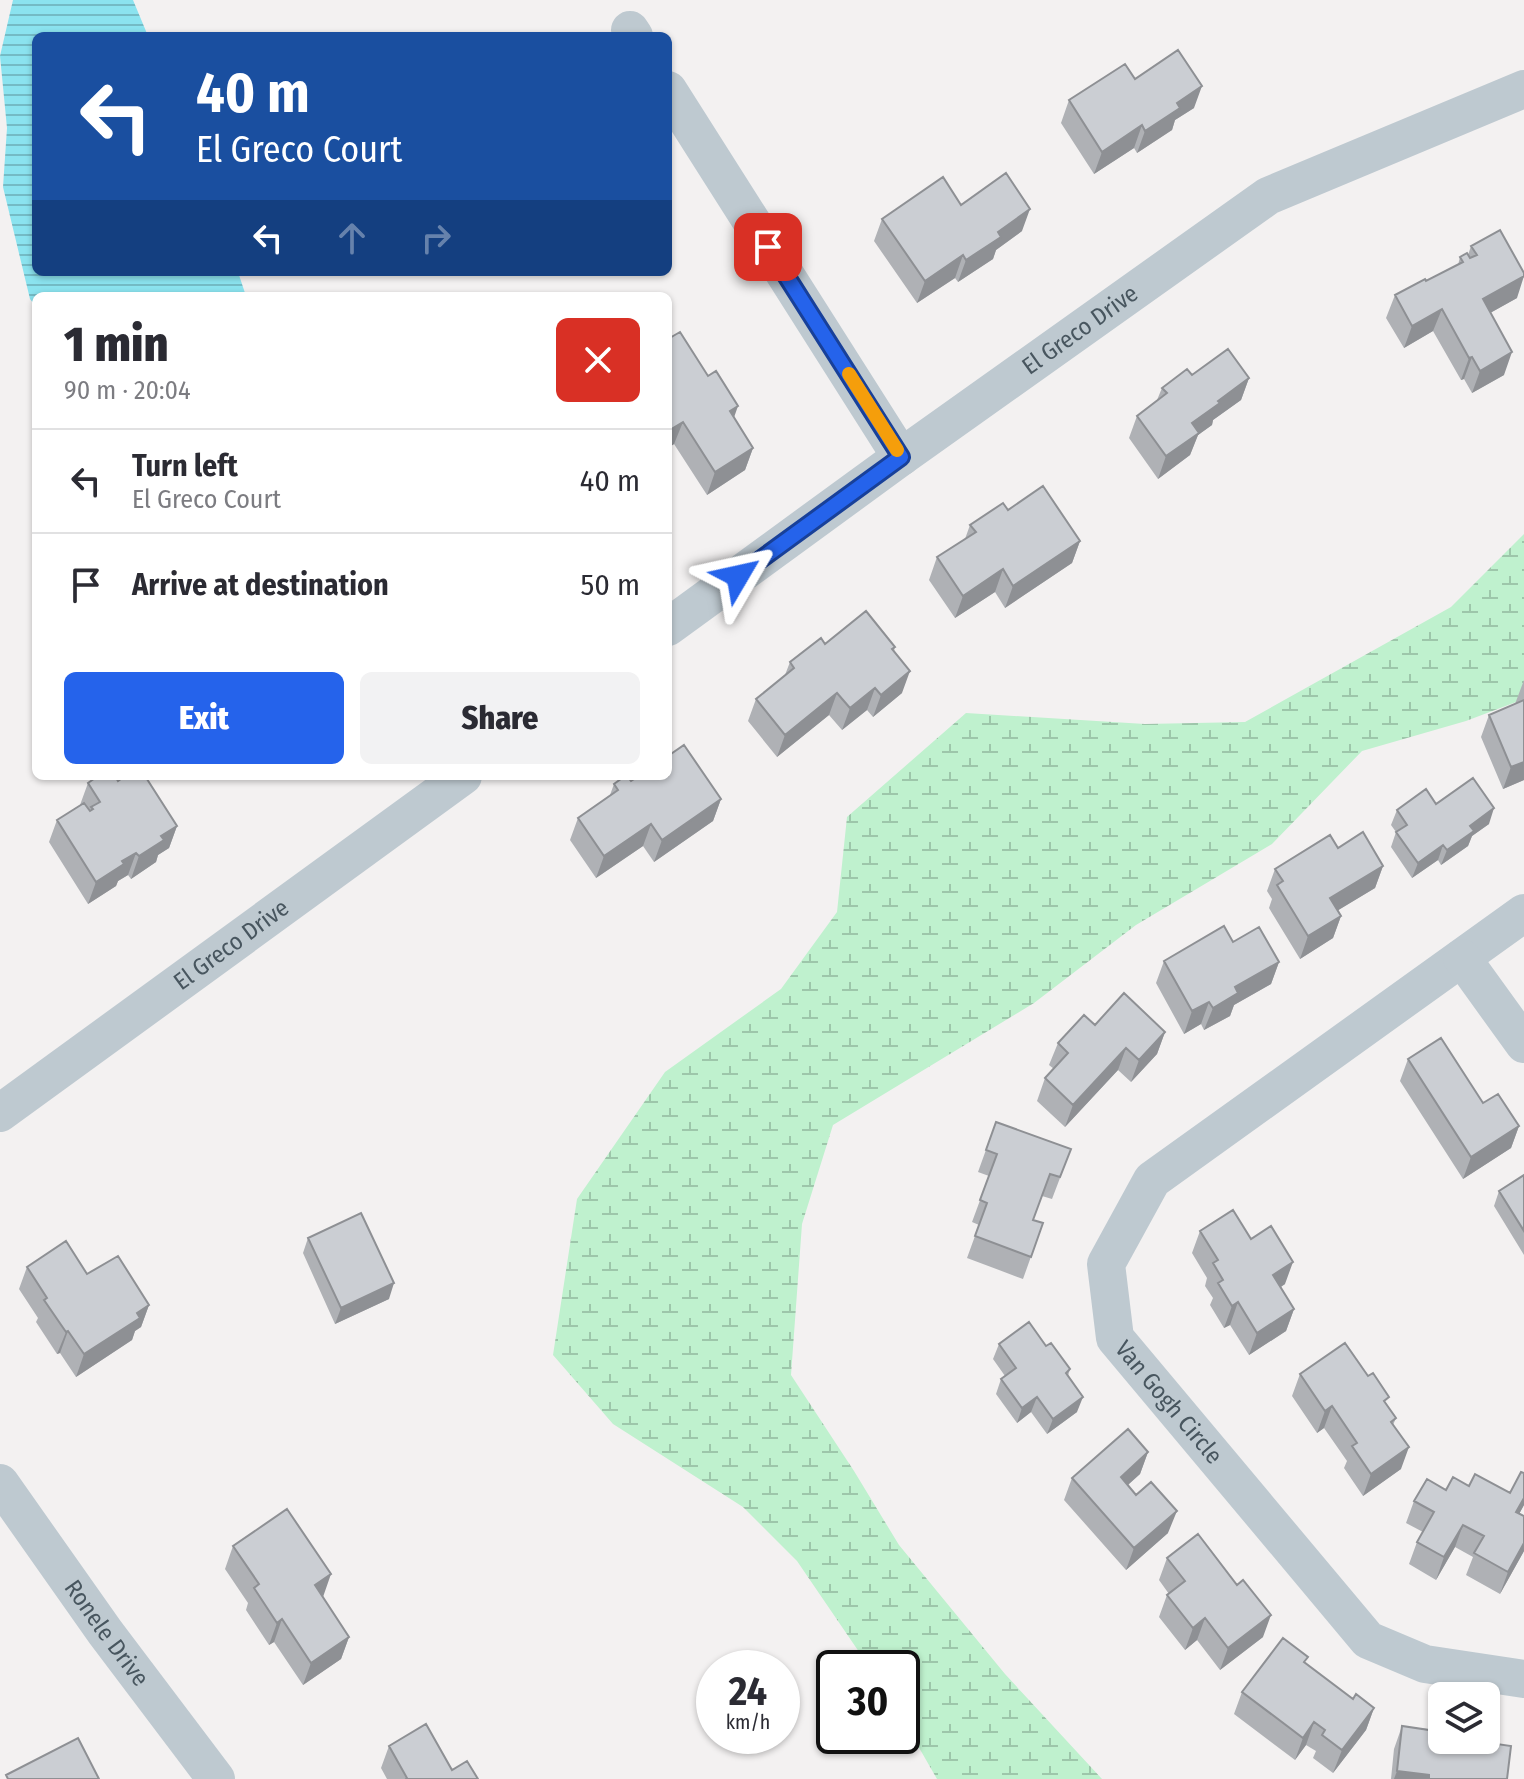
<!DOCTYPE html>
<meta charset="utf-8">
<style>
body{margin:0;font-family:"Fira Sans Condensed",sans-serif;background:#f2f2f3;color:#2b2b33;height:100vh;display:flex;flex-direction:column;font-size:30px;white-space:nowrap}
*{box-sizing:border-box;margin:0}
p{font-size:26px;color:#7c7c81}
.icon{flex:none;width:44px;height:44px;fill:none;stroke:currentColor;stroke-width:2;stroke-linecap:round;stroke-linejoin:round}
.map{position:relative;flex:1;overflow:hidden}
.drawer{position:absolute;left:32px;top:292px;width:640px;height:488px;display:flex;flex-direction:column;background:#fff;border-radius:12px;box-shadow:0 2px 6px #0004}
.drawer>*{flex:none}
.banner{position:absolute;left:32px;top:32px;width:640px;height:244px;border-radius:12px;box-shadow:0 2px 6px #0004;background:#1a4fa0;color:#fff;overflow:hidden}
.controls{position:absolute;left:1428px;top:1682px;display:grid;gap:16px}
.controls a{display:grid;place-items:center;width:72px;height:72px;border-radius:12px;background:#fff;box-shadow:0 2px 6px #0004;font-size:40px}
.speed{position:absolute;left:696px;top:1650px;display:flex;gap:16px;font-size:40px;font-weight:700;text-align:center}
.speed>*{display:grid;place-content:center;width:104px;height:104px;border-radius:50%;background:#fff;box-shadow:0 2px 6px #0004;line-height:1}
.speed small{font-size:20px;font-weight:400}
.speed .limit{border:4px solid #111;border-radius:12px;background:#fff;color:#111}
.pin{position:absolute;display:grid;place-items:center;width:68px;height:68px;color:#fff;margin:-34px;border-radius:16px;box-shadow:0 4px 12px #0006}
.me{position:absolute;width:88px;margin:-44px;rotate:54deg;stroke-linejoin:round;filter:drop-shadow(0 0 6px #0008)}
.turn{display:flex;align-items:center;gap:28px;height:168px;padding:0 32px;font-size:36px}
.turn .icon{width:104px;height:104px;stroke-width:2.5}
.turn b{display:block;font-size:56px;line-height:68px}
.lanes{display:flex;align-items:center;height:76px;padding:0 32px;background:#0003;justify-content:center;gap:40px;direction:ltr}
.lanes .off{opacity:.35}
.round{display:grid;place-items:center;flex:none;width:84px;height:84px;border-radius:12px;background:#f2f2f3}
.headline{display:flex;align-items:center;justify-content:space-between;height:136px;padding:0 32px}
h1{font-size:48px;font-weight:800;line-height:60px}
.button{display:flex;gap:16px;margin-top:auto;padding:16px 32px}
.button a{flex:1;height:92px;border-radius:12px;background:#2563eb;color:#fff;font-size:32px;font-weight:800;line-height:92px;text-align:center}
.button a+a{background:#f2f2f3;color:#2b2b33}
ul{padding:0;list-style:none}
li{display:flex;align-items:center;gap:24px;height:104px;padding:0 32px;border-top:2px solid #e1e1e2}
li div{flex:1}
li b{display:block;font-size:30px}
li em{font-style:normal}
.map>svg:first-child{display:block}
.wetland{fill:url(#wetland-marsh)}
.water{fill:url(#water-rules)}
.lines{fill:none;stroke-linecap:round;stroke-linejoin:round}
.minor{stroke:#bec9d0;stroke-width:38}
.wall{fill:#afb1b5}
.shaded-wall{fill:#8e9094}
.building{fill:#cbced3;stroke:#8e9094;stroke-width:2}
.route-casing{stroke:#184099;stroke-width:20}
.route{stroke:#2563eb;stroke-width:14}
.slow{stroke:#f59e0b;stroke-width:14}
.labels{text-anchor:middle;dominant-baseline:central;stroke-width:8;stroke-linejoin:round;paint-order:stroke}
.street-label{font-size:24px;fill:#48565f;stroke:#fff}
</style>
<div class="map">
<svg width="1524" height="1779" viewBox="0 0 1524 1779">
<defs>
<pattern id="wetland-marsh" width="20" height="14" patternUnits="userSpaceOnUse" patternTransform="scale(2)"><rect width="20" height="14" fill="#bff1ce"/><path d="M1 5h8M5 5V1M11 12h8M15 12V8" fill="none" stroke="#9dc6aa"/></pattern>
<pattern id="water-rules" width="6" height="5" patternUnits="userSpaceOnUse" patternTransform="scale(2)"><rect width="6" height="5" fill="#8be3ef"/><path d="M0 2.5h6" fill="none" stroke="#74bbc5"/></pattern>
</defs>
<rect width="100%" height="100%" fill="#f3f1f1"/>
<!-- wetland -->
<path class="wetland" d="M 1524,534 L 1524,699 L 1466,721 L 1362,751 L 1272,844 L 1136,925 L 1034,1003 L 833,1125 L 802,1224 L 791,1375 L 854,1471 L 899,1545 L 1005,1674 L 1102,1779 L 937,1779 L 902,1718 L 902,1668 L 870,1668 L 797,1561 L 743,1507 L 613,1424 L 553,1355 L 577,1199 L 665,1072 L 781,989 L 837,912 L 847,817 L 966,713 L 1145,724 L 1245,722 L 1451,607 Z"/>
<!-- water -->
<path class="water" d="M 13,0 L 133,0 L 148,36 L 36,36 L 36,272 L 238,272 L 246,296 L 36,296 L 36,307 L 30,299 L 3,187 L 7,128 L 0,56 Z"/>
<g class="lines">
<!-- minor -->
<g class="minor">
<path d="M 630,30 L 634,36"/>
<path d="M 668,90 L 901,457"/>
<path id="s1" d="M 668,627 L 901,457 L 1268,196 L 1524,89"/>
<path id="s2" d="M 1524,913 L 1152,1180 L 1106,1264 L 1115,1338 L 1368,1640 L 1425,1664 L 1524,1679"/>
<path d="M 1462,958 L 1524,1044"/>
<path id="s3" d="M 0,1113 L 463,776"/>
<path id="s4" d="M 0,1483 L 105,1632 L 216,1779"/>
</g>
</g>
<!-- wall -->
<path class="wall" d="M 1135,79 L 1194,108 L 1175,120 L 1172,130 L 1137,153 L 1134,148 L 1094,174 L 1061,123 L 1069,100 Z
M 961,205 L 1022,231 L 996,250 L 993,259 L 958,282 L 955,278 L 917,303 L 874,241 L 882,219 Z
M 1471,246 L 1517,298 L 1490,313 L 1504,375 L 1472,393 L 1464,379 L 1461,380 L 1433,331 L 1404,348 L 1386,318 L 1395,295 L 1426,281 L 1458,265 L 1460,257 L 1468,255 Z
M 668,339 L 734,417 L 753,448 L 745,470 L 707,495 L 674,444 L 668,448 Z
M 1192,375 L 1249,378 L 1241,400 L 1213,420 L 1212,425 L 1198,435 L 1190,455 L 1158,479 L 1129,438 L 1137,416 L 1157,400 L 1162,388 Z
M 1008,510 L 1080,541 L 1072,563 L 1005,608 L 995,592 L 955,618 L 929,580 L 937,557 L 965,539 L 970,525 Z
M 825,644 L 895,647 L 894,651 L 902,693 L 873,717 L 867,710 L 842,730 L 829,715 L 777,757 L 748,721 L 756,699 L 785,675 L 790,662 Z
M 1524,680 L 1524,780 L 1503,789 L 1481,737 L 1489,715 L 1515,704 Z
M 118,781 L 177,826 L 169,848 L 158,855 L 156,862 L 131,879 L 128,875 L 118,881 L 116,886 L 88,904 L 49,842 L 57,820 L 80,805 L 88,783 Z
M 631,781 L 721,799 L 713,821 L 654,862 L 643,846 L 596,878 L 570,840 L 578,818 L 610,795 L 614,784 Z
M 1436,804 L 1489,824 L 1472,836 L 1468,846 L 1441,865 L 1438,860 L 1412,878 L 1391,847 L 1396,832 L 1391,825 L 1397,810 Z
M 1338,848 L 1383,866 L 1375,888 L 1338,910 L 1341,916 L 1333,938 L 1300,959 L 1269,908 L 1272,899 L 1267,891 L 1275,869 Z
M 1233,942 L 1279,962 L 1271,984 L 1234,1005 L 1230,1016 L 1204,1030 L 1201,1024 L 1184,1034 L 1156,983 L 1164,961 Z
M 1095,1025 L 1165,1032 L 1157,1054 L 1131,1082 L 1118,1070 L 1065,1127 L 1037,1101 L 1045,1078 L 1054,1069 L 1049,1065 L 1058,1043 Z
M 1408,1059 L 1519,1126 L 1511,1148 L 1463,1179 L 1400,1081 Z
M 996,1122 L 1071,1149 L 1052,1199 L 1042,1196 L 1033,1220 L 1043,1223 L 1023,1279 L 967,1258 L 979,1225 L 972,1222 L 989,1176 L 978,1172 Z
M 1524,1175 L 1524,1255 L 1494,1206 L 1499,1191 Z
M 1200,1231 L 1251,1239 L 1285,1284 L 1281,1287 L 1294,1309 L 1286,1331 L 1249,1355 L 1230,1325 L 1224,1328 L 1210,1305 L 1213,1298 L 1205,1286 L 1207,1278 L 1192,1253 Z
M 308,1238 L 389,1299 L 335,1324 L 303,1253 Z
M 27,1267 L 87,1274 L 149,1305 L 141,1327 L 135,1331 L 132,1340 L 76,1377 L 60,1353 L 57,1354 L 36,1322 L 38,1318 L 19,1289 Z
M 999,1344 L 1046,1346 L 1070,1369 L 1068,1376 L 1077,1412 L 1047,1434 L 1031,1412 L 1017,1423 L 996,1394 L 1001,1379 L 1005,1376 L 993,1359 Z
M 1300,1374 L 1368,1376 L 1396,1418 L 1393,1425 L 1401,1469 L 1363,1496 L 1344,1468 L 1347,1461 L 1324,1428 L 1317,1433 L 1292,1396 Z
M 1148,1452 L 1140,1474 L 1128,1485 L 1168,1533 L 1126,1570 L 1064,1500 L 1072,1478 Z
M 1524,1473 L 1524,1505 L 1519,1514 L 1524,1551 L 1500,1594 L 1466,1575 L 1473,1557 L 1455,1547 L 1436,1580 L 1409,1564 L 1417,1542 L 1423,1532 L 1406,1523 L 1414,1501 L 1446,1490 L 1469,1486 L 1510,1493 Z
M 233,1546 L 323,1597 L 349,1637 L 341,1659 L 303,1685 L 274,1642 L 269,1645 L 246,1610 L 248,1603 L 225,1569 Z
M 1167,1558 L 1263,1637 L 1220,1670 L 1197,1640 L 1185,1650 L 1159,1617 L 1167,1595 L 1169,1594 L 1159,1580 Z
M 1305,1663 L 1353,1699 L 1374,1708 L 1366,1730 L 1333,1773 L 1313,1758 L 1316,1751 L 1306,1745 L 1295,1760 L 1234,1714 L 1242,1692 Z
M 1437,1724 L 1483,1742 L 1507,1779 L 1391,1779 L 1394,1749 L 1402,1726 L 1435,1730 Z
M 389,1746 L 452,1770 L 478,1779 L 387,1779 L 381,1768 Z"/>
<!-- shaded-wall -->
<path class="shaded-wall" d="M 1202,86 L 1194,108 L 1175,120 L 1172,130 L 1137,153 L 1145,131 L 1177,103 Z
M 1142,125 L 1134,148 L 1094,174 L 1102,152 Z
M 1030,209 L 1022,231 L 996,250 L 993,259 L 958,282 L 966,260 L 998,232 Z
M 963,255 L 955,278 L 917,303 L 925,281 Z
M 1524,276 L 1517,298 L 1474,322 L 1483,299 Z
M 1442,309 L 1433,331 L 1404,348 L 1412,326 Z
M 1512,352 L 1504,375 L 1472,393 L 1480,371 Z
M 1472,357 L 1464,379 L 1461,380 L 1469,358 Z
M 1249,378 L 1241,400 L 1213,420 L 1212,425 L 1198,435 L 1190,455 L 1158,479 L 1166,456 L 1192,423 L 1218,401 Z
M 738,406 L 730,429 L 730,411 Z
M 683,422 L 674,444 L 668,448 L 668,431 Z
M 753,448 L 745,470 L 707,495 L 715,472 Z
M 1080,541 L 1072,563 L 1005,608 L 1013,586 Z
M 1003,569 L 995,592 L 955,618 L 963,596 Z
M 910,671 L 902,693 L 873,717 L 881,695 Z
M 875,688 L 867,710 L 842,730 L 850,708 Z
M 837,693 L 829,715 L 777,757 L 785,735 Z
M 1524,762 L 1524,780 L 1503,789 L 1511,767 Z
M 721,799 L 713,821 L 654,862 L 662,840 Z
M 1494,808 L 1489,824 L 1472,836 L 1468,846 L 1441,865 L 1447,850 L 1470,826 Z
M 651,824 L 643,846 L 596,878 L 604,856 Z
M 177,826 L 169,848 L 158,855 L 156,862 L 131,879 L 139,856 L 161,836 Z
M 1443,845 L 1438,860 L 1412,878 L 1418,863 Z
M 136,853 L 128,875 L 118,881 L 116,886 L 88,904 L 96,882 L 122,861 Z
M 1383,866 L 1375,888 L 1322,920 L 1330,898 Z
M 1341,916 L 1333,938 L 1300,959 L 1308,936 Z
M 1279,962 L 1271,984 L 1234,1005 L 1230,1016 L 1204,1030 L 1213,1008 L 1235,987 Z
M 1209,1002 L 1201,1024 L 1184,1034 L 1192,1011 Z
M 1165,1032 L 1157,1054 L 1131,1082 L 1139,1060 Z
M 1126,1048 L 1118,1070 L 1065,1127 L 1073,1105 Z
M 1519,1126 L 1511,1148 L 1463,1179 L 1471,1157 Z
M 1293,1262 L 1285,1284 L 1265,1297 L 1273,1275 Z
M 394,1283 L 389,1299 L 335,1324 L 341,1308 Z
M 1238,1302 L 1230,1325 L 1224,1328 L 1232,1306 Z
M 149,1305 L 141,1327 L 135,1331 L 132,1340 L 76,1377 L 84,1354 L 137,1313 Z
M 1294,1309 L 1286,1331 L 1249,1355 L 1257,1333 Z
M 68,1331 L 60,1353 L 57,1354 L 66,1332 Z
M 1037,1397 L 1031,1412 L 1017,1423 L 1022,1408 Z
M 1083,1397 L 1077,1412 L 1047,1434 L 1053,1419 Z
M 1332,1406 L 1324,1428 L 1317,1433 L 1325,1411 Z
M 1409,1447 L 1401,1469 L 1363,1496 L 1371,1474 Z
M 1148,1452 L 1140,1474 L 1112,1499 L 1121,1477 Z
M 1524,1498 L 1524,1505 L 1508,1534 L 1516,1512 Z
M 1177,1511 L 1168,1533 L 1126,1570 L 1134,1548 Z
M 1463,1525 L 1455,1547 L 1436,1580 L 1444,1557 Z
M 1524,1543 L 1524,1551 L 1500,1594 L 1508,1572 Z
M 331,1574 L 323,1597 L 315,1585 Z
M 1271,1615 L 1263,1637 L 1220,1670 L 1228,1648 Z
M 1205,1618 L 1197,1640 L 1185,1650 L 1193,1628 Z
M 282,1619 L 274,1642 L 269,1645 L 277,1623 Z
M 349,1637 L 341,1659 L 303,1685 L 311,1663 Z
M 1374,1708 L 1366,1730 L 1333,1773 L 1342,1750 Z
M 1314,1722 L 1306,1745 L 1295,1760 L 1303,1738 Z
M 1397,1771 L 1429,1775 L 1428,1779 L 1394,1779 Z"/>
<!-- building -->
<path class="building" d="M 1178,50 L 1202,86 L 1177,103 L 1180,108 L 1145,131 L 1142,125 L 1102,152 L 1069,100 L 1125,64 L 1135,79 Z
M 1006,173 L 1030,209 L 998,232 L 1001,237 L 966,260 L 963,255 L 925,281 L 882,219 L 943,177 L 961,205 Z
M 1500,230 L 1524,273 L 1524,276 L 1483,299 L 1512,352 L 1480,371 L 1472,357 L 1469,358 L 1442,309 L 1412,326 L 1395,295 L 1425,279 L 1426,281 L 1463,262 L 1460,257 L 1467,253 L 1470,258 L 1477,255 L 1471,246 Z
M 680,332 L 708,376 L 716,371 L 738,406 L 730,411 L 753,448 L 715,472 L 683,422 L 668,431 L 668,339 Z
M 1228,349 L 1249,378 L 1218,401 L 1220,403 L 1192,423 L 1199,433 L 1166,456 L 1137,416 L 1167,393 L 1162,388 L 1187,369 L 1192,375 Z
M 1043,486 L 1080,541 L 1013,586 L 1003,569 L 963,596 L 937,557 L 976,532 L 970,525 L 1003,503 L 1008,510 Z
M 866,611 L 895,647 L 892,649 L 910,671 L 881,695 L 875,688 L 850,708 L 837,693 L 785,735 L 756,699 L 794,668 L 790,662 L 821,638 L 825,644 Z
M 1524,700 L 1524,762 L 1511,767 L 1489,715 Z
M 684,745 L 721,799 L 662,840 L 651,824 L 604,856 L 578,818 L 618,790 L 614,784 L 625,776 L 627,776 L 631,781 L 639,776 L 668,776 L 668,756 Z
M 98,776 L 115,776 L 118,781 L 125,776 L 145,776 L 177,826 L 161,836 L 164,840 L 139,856 L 136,853 L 122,861 L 124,864 L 96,882 L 57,820 L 84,803 L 90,811 L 93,809 L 91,807 L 100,802 L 88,783 Z
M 1473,778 L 1494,808 L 1470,826 L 1474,831 L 1447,850 L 1443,845 L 1418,863 L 1396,832 L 1407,825 L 1397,810 L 1426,789 L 1436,804 Z
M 1363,832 L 1383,866 L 1330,898 L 1341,916 L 1308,936 L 1277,885 L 1283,881 L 1275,869 L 1330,835 L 1338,848 Z
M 1224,926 L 1233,942 L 1259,927 L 1279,962 L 1235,987 L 1238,993 L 1213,1008 L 1209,1002 L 1192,1011 L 1164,961 Z
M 1124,993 L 1165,1032 L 1139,1060 L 1126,1048 L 1073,1105 L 1045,1078 L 1068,1053 L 1058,1043 L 1084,1015 L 1095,1025 Z
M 1441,1038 L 1483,1103 L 1498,1094 L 1519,1126 L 1471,1157 L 1408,1059 Z
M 996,1122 L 1071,1149 L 1060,1177 L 1050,1174 L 1033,1220 L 1043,1223 L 1031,1257 L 975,1236 L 987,1203 L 980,1200 L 997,1154 L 986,1150 Z
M 1524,1175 L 1524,1231 L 1499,1191 Z
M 1233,1210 L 1251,1239 L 1271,1226 L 1293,1262 L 1273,1275 L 1294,1309 L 1257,1333 L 1238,1302 L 1232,1306 L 1218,1283 L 1223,1280 L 1213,1263 L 1218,1260 L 1200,1231 Z
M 361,1213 L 394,1283 L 341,1308 L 308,1238 Z
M 66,1241 L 87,1274 L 118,1256 L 149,1305 L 137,1313 L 140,1318 L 84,1354 L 68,1331 L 66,1332 L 44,1300 L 47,1298 L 27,1267 Z
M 1029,1322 L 1046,1346 L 1051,1343 L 1070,1369 L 1066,1373 L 1083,1397 L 1053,1419 L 1037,1397 L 1022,1408 L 1001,1379 L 1016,1368 L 999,1344 Z
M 1345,1343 L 1368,1376 L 1373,1373 L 1389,1397 L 1384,1401 L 1396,1418 L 1391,1422 L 1409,1447 L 1371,1474 L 1352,1446 L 1357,1443 L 1332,1406 L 1325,1411 L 1300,1374 Z
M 1128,1429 L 1148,1452 L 1121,1477 L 1136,1495 L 1151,1482 L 1177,1511 L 1134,1548 L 1072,1478 Z
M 1521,1472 L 1524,1473 L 1524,1498 L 1516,1512 L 1524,1516 L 1524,1543 L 1508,1572 L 1474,1553 L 1484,1536 L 1463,1525 L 1444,1557 L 1417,1542 L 1434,1512 L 1414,1501 L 1427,1479 L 1446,1490 L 1453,1477 L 1469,1486 L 1475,1474 L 1510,1493 Z
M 287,1509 L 331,1574 L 315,1585 L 349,1637 L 311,1663 L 282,1619 L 277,1623 L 254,1588 L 259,1584 L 233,1546 Z
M 1198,1534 L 1237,1585 L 1243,1580 L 1271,1615 L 1228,1648 L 1205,1618 L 1193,1628 L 1167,1595 L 1185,1581 L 1167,1558 Z
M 1283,1638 L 1308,1657 L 1304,1662 L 1353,1699 L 1356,1694 L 1374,1708 L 1342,1750 L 1322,1735 L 1325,1730 L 1314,1722 L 1303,1738 L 1242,1692 Z
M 426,1724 L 452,1770 L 467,1761 L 478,1779 L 406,1779 L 407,1778 L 389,1746 Z
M 1437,1724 L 1442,1725 L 1442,1740 L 1483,1740 L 1483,1742 L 1511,1746 L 1507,1779 L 1429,1779 L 1429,1775 L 1397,1771 L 1402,1726 L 1436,1731 Z
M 78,1738 L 99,1779 L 8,1779 L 6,1775 Z"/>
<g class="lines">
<defs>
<path id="route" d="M 738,576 L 901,457 L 768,247"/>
</defs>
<!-- route casing -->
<use href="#route" class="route-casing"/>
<!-- route -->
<use href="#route" class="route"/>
<!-- slow -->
<path class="slow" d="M 849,374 L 897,450"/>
</g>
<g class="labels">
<!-- street labels -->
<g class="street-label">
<text stroke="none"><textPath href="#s1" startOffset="508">El Greco Drive</textPath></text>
<text stroke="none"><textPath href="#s3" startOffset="286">El Greco Drive</textPath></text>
<text stroke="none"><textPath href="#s2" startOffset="712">Van Gogh Circle</textPath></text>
<text stroke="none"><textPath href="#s4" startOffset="184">Ronele Drive</textPath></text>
</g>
</g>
</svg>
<div class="controls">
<a><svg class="icon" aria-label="layers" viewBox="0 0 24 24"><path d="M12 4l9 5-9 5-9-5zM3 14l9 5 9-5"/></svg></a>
</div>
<div class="speed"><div>24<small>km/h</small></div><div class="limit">30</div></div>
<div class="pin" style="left:768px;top:247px;background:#d93025"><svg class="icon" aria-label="arrive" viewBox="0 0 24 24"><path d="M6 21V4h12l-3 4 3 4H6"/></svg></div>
<svg class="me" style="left:738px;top:576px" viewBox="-20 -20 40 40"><path d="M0-17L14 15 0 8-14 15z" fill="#2563eb" stroke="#fff" stroke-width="4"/></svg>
<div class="banner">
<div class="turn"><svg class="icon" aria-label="left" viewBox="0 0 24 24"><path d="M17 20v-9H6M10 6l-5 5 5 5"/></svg><div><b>40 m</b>El Greco Court</div></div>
<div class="lanes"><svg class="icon" aria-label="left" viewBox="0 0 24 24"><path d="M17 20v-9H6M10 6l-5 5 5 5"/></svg><svg class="icon off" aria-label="ahead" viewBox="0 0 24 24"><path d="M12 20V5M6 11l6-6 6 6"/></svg><svg class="icon off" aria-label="right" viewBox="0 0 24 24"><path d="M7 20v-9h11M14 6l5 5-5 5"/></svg></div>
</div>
<section class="drawer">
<div class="headline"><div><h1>1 min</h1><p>90 m · 20:04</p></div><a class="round" style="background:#d93025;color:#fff"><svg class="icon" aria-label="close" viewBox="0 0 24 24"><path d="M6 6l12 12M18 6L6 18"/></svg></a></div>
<ul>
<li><svg class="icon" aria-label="left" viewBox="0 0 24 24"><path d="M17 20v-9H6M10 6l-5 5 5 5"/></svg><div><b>Turn left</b><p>El Greco Court</p></div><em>40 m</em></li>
<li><svg class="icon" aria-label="arrive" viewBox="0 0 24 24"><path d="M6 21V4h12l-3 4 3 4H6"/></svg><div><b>Arrive at destination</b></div><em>50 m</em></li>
</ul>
<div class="button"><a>Exit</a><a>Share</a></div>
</section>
</div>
